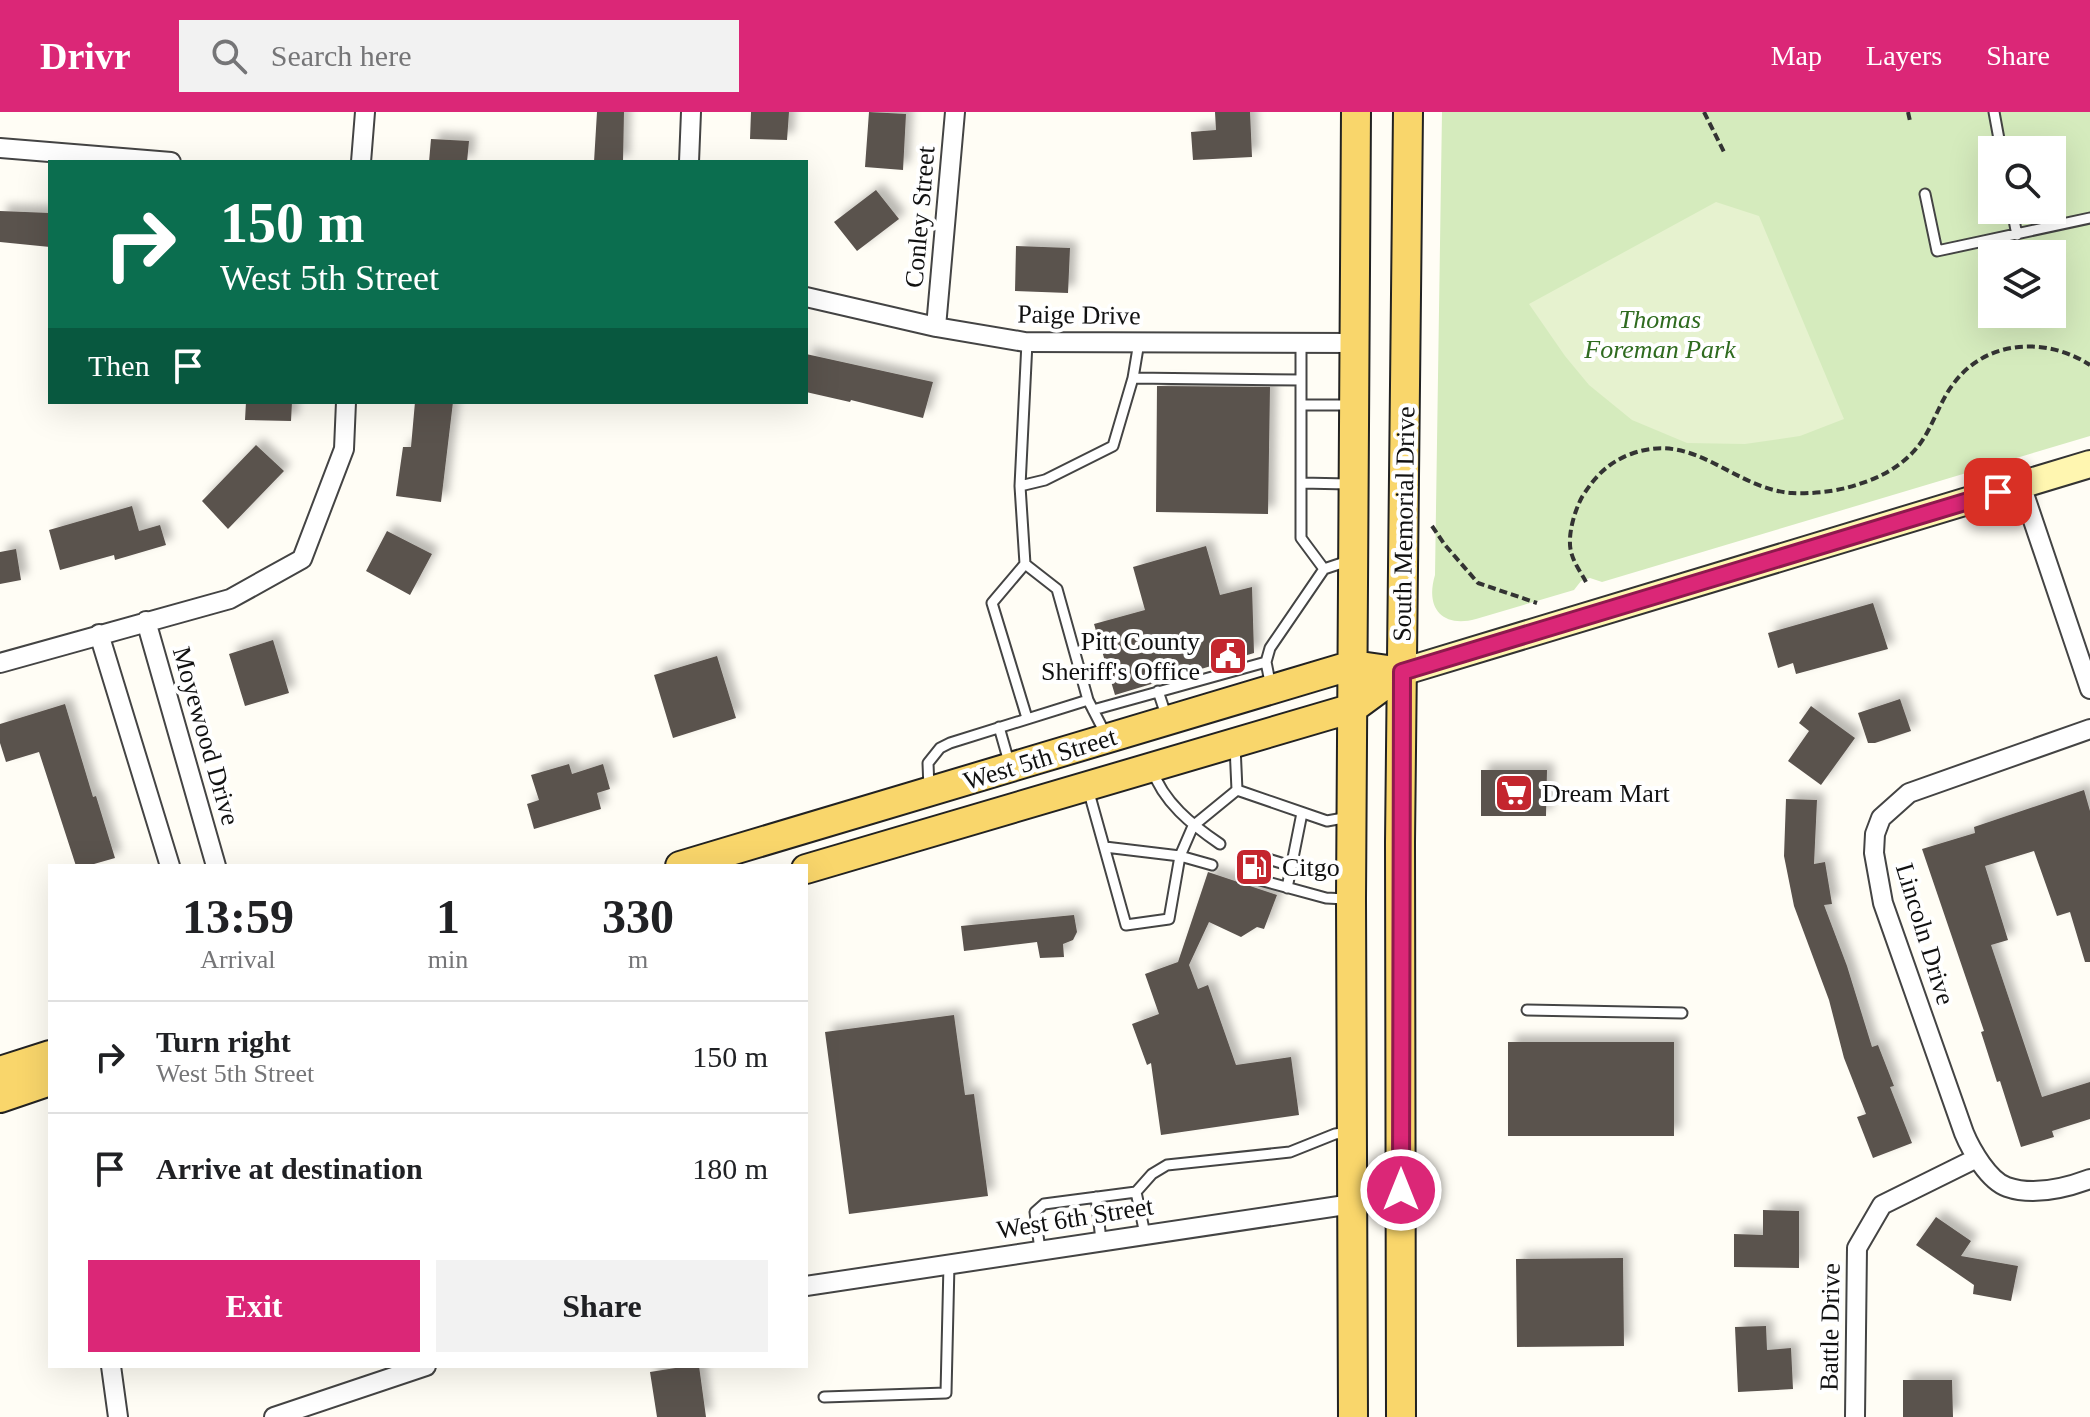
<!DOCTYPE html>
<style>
body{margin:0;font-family:"Times New Roman",serif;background:#f2f2f2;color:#202124;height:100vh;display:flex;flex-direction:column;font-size:30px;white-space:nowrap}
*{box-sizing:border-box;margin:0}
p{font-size:26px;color:#757577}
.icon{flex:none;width:44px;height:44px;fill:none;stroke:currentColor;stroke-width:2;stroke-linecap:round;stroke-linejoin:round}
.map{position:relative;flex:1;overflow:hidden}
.details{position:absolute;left:48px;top:752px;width:760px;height:504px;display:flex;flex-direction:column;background:#fff;border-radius:0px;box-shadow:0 8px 32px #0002}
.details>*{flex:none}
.hud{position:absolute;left:48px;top:48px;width:760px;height:244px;border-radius:0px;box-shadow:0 8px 32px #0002;background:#0b6e4f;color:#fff;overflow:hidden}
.buttons{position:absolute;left:1978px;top:24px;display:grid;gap:16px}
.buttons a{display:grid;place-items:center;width:88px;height:88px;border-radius:0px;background:#fff;box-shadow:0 8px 32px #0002;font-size:40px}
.pin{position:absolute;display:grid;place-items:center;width:68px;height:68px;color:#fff;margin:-34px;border-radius:16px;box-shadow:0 4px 12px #0006}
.me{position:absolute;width:88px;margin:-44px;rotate:0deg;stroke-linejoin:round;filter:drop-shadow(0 0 6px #0008)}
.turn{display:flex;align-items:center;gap:28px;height:168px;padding:0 40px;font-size:36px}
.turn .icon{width:104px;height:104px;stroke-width:2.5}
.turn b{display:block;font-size:56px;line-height:68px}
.then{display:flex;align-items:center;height:76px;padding:0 40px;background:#0003;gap:16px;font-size:30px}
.eta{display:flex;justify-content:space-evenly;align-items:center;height:136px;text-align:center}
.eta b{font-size:48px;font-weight:700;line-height:56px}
.button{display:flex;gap:16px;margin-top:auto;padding:16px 40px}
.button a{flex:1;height:92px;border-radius:0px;background:#db2777;color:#fff;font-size:32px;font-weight:700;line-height:92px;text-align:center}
.button a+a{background:#f2f2f2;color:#202124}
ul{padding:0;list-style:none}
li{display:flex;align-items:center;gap:24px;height:112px;padding:0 40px;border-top:2px solid #e0e0e0}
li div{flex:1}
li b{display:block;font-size:30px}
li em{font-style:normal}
header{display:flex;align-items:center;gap:48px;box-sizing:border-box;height:112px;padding:0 40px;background:#db2777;color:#fff}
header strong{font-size:38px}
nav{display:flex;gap:44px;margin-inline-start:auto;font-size:28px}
.search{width:560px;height:72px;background:#f2f2f2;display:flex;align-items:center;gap:20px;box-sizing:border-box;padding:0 28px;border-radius:0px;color:#757577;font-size:30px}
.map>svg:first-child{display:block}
.green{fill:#d5ebbd;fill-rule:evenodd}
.pitch{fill:#e6f2cf}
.building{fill:#5a524d;filter:url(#shadow)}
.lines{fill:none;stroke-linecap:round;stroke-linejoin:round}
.lane-casing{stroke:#444;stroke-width:13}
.street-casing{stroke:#444;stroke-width:22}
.secondary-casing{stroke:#333;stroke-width:30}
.primary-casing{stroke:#222;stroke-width:32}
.path{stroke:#333;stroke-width:4;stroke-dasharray:8 4;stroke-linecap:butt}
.lane{stroke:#fff;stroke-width:9}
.street{stroke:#fff;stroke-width:18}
.secondary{stroke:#fff6b0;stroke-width:26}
.primary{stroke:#f9d66b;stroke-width:28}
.route-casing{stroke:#8e194d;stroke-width:20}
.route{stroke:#db2777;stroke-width:14}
.labels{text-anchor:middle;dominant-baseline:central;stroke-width:8;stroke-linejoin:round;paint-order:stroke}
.street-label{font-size:26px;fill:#111;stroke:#fff}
.park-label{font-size:26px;font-style:italic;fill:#2f6b1f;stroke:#fff}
.poi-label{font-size:26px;fill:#111;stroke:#fff;text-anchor:start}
</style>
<header>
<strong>Drivr</strong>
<div class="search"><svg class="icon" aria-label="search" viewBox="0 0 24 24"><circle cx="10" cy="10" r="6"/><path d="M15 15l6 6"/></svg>Search here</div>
<nav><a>Map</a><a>Layers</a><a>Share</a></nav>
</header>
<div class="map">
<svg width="2090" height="1305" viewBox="0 0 2090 1305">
<defs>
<filter id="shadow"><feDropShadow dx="7" dy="-7" stdDeviation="4" flood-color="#0004"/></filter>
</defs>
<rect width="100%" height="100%" fill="#fffdf5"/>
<!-- green -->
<path class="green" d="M 1442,0 L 2090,0 L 2090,324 L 1602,470 L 1590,466 L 1581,469 L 1574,478 L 1476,507 C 1442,516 1425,496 1435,463 ZM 1992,38 L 2052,38 L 2052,98 L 1992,98 ZM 1992,142 L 2052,142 L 2052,202 L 1992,202 Z"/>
<!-- pitch -->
<path class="pitch" d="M 1716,90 L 1759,104 L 1844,307 L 1800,324 L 1745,332 L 1687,331 L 1632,308 L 1589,273 L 1565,244 L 1529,192 Z"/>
<!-- building -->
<path class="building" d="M 597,0 L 624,0 L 623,50 L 594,50 Z
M 751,0 L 789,0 L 787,28 L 750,27 Z
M 869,0 L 906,2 L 903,58 L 865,55 Z
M 1215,0 L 1250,0 L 1252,45 L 1193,48 L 1191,20 L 1216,18 Z
M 431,27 L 469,29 L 467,50 L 429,50 Z
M 876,78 L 899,107 L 857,139 L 834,110 Z
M 0,99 L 50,101 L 50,135 L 0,130 Z
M 1016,134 L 1070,136 L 1068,181 L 1015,179 Z
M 806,242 L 933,270 L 923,306 L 851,288 L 850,290 L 806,280 Z
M 1157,274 L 1270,275 L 1268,402 L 1156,400 Z
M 246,290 L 292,290 L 291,309 L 245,308 Z
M 415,290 L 453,290 L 441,390 L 396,384 L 403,335 L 411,335 Z
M 256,333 L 284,359 L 228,417 L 202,389 Z
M 132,394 L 139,419 L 160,413 L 166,433 L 115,448 L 114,443 L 60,458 L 49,418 Z
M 387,419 L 432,442 L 410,483 L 366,459 Z
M 1206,434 L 1220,483 L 1252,475 L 1254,541 L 1115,583 L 1094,512 L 1145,498 L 1133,455 Z
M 16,437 L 21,468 L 0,472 L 0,440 Z
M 1873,491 L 1888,537 L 1796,562 L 1793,551 L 1778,556 L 1768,521 Z
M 273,528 L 289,581 L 245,594 L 229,542 Z
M 717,544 L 736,606 L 673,626 L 654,563 Z
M 1900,587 L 1911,619 L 1875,631 L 1868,631 L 1858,601 Z
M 65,592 L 93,685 L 96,684 L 115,746 L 87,754 L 76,754 L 39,640 L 6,650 L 0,631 L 0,612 Z
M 1811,594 L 1855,626 L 1821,673 L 1788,649 L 1809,619 L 1799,611 Z
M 569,652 L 572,662 L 603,652 L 610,677 L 597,681 L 601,697 L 534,717 L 527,692 L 539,688 L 531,663 Z
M 1481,658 L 1547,658 L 1546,704 L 1481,704 Z
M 2084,678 L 2090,699 L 2090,850 L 2085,850 L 2070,800 L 2057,804 L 2034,739 L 1985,754 L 2008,828 L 1991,833 L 2042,985 L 2090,970 L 2090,1007 L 2052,1019 L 2054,1025 L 2021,1035 L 2000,969 L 1997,970 L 1981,920 L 1984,919 L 1922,737 L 1975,721 L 1974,715 Z
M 1786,687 L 1817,688 L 1814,752 L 1825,750 L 1832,792 L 1824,793 L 1847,854 L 1872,935 L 1878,933 L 1894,974 L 1890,975 L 1912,1031 L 1873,1046 L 1857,1005 L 1866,1002 L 1844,946 L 1829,888 L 1794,794 L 1784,744 Z
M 1208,760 L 1277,783 L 1264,817 L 1257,815 L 1241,825 L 1209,810 L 1189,853 L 1198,877 L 1208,873 L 1236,953 L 1291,945 L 1299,1003 L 1161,1023 L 1151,951 L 1147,953 L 1132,912 L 1159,902 L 1145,862 L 1178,850 Z
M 1074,803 L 1077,820 L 1073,828 L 1063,832 L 1064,845 L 1040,846 L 1037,830 L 964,839 L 961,814 Z
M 954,903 L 965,983 L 974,982 L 988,1084 L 849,1102 L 825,920 Z
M 1508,930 L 1674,930 L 1674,1024 L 1508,1024 Z
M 1763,1098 L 1799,1099 L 1799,1156 L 1734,1155 L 1734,1122 L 1763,1123 Z
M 1936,1105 L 1971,1129 L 1961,1144 L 2018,1154 L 2011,1189 L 1973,1182 L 1974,1173 L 1916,1133 Z
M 1623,1146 L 1624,1234 L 1517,1235 L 1516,1147 Z
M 1766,1214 L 1767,1238 L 1791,1236 L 1793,1277 L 1738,1280 L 1735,1215 Z
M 688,1254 L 699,1254 L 706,1305 L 657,1305 L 650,1260 Z
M 1903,1268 L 1952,1268 L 1953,1305 L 1903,1305 Z"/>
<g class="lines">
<defs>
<path id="lane" d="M 1994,0 L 2001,38
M 1925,82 L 1937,139 L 2090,106
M 2012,98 L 2017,123
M 1027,230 L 1020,374 L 1045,368 L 1113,334 L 1133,266 L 1301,268
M 1301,231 L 1301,426 L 1324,457
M 1133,266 L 1139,230
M 1301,293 L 1350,293
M 1301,371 L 1349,372
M 1020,374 L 1025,452 L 1057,477 L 1088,588
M 1025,452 L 992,491 L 1027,606
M 1271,575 L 1266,550 L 1270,536 L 1324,457 L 1348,449
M 1158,579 L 1167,606
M 1093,598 L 1266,550
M 999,615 L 1009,650
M 1235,634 L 1237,678
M 1152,657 C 1163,690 1192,713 1220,732
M 929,677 L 928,651 L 940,636 L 950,631 L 1088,588 L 1106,623
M 1088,677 L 1126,813 L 1169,807 L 1180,744 L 1105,735
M 1268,747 L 1291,754
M 1212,753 L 1180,744 L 1193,714 L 1237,678 L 1327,709 L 1349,705
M 1260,768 L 1326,786 L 1346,787
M 1287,776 L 1302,701
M 1527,898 L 1682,901
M 1136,1080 L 1152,1062 L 1167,1053 L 1290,1040 L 1335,1022 L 1349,1020
M 1096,1085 L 1101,1128
M 1040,1138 L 1035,1100 L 1044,1092 L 1136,1080 L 1145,1122
M 824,1285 L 946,1281 L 949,1152"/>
<path id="street" d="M 0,36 L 171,50
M 361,50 L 365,0
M 689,50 L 691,0
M 806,185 L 936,215 L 1025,230 L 1356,231
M 936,215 L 955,0
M 2021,373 L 2090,577
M 146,509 L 216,754
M 99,522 L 170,754
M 0,551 L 230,487 L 302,447 L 344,337 L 346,290
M 2090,617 L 1909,681 L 1881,706 L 1875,722 L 1874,741 L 1883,791 L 1964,1021 C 1971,1038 1989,1069 2007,1075 C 2033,1084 2066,1076 2090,1067
M 806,1174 L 1352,1092
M 111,1254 L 118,1305
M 274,1305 L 426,1254
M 1855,1305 L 1857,1136 L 1882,1093 L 1975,1047"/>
<path id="secondary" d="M 1402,560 L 2090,352"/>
<path id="primary" d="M 680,754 L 1353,553 L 1402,560
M 806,757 L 1353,596 L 1402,560
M 0,959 L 50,943
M 0,986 L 50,969
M 1353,1305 L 1351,787 L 1356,0
M 1401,1305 L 1400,730 L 1408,0"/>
</defs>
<!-- lane casing -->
<use href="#lane" class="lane-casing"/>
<!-- street casing -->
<use href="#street" class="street-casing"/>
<!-- secondary casing -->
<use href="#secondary" class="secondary-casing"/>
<!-- primary casing -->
<use href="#primary" class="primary-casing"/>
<!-- path -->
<path class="path" d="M 1704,0 L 1724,40
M 1908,0 L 1910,9
M 1432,414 L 1445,433 L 1478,471 L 1537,491
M 1586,470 C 1582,462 1575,453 1572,443 C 1566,427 1574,400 1582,385 C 1595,364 1609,350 1631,342 C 1695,318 1733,377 1792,381 C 1808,382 1830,380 1846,376 C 1872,369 1896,359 1914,339 C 1932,320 1938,291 1954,271 C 1987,227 2047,225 2090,253"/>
<!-- lane -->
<use href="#lane" class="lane"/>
<!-- street -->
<use href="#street" class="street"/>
<!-- secondary -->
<use href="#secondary" class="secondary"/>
<!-- primary -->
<use href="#primary" class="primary"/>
</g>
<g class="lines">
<defs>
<path id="route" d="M 1401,1078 L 1402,560 L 1998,380"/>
</defs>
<!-- route casing -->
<use href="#route" class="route-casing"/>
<!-- route -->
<use href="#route" class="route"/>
</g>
<!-- icons -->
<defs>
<symbol id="civic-square" viewBox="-11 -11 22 22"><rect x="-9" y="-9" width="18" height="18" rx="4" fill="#c4262e" stroke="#fff"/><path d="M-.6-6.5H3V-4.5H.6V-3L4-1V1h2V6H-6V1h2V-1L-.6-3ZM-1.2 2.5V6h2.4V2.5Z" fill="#fff"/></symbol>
<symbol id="supermarket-square" viewBox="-11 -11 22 22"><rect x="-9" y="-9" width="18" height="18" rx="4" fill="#c4262e" stroke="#fff"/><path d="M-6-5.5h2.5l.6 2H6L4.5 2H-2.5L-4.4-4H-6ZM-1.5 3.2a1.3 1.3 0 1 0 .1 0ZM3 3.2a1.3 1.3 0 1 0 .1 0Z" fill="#fff"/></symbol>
<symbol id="fuel-square" viewBox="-11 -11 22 22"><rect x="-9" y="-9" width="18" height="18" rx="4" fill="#c4262e" stroke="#fff"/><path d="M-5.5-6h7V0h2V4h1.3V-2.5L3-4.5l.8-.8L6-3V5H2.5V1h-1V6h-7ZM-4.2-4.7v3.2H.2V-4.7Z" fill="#fff"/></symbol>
</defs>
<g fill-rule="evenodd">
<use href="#civic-square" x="1206" y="522" width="44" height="44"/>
<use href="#supermarket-square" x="1492" y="659" width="44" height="44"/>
<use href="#fuel-square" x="1232" y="733" width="44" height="44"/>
</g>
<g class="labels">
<!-- street labels -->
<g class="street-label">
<text transform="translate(920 105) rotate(-85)">Conley Street</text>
<text transform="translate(1079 203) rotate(1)">Paige Drive</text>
<text transform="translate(1404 412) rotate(-89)">South Memorial Drive</text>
<text transform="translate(206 624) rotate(74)">Moyewood Drive</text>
<text transform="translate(1040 647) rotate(-17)">West 5th Street</text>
<text transform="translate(1925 822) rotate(73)">Lincoln Drive</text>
<text transform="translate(1075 1106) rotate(-9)">West 6th Street</text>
<text transform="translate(1830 1215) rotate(-89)">Battle Drive</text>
</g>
<!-- park labels -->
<g class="park-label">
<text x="1660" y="207">Thomas<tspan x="1660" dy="30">Foreman Park</tspan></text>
</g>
<!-- poi labels -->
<g class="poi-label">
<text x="1200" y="529" text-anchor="end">Pitt County<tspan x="1200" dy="30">Sheriff's Office</tspan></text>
<text x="1542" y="681">Dream Mart</text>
<text x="1282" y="755">Citgo</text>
</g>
</g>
</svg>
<div class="buttons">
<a><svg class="icon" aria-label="search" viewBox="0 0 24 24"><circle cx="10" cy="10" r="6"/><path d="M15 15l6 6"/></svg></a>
<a><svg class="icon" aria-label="layers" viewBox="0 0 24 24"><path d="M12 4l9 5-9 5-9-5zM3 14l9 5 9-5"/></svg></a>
</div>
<div class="pin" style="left:1998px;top:380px;background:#d93025"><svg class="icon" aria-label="arrive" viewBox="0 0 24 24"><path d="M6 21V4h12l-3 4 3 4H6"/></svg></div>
<svg class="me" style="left:1401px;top:1078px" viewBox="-20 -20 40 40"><circle r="17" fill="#db2777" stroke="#fff" stroke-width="3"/><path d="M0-11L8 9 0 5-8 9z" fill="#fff"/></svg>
<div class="hud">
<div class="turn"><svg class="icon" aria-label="right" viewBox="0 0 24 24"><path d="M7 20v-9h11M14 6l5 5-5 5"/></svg><div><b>150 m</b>West 5th Street</div></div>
<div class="then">Then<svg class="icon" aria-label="arrive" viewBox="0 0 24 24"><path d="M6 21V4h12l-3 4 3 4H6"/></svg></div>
</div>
<section class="details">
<div class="eta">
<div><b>13:59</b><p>Arrival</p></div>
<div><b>1</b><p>min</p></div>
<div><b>330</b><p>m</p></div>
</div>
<ul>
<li><svg class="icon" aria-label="right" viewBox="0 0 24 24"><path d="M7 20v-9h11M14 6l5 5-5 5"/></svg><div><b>Turn right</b><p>West 5th Street</p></div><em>150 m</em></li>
<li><svg class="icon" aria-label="arrive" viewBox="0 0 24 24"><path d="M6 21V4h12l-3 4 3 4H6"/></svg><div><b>Arrive at destination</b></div><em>180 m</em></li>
</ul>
<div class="button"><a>Exit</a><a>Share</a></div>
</section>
</div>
